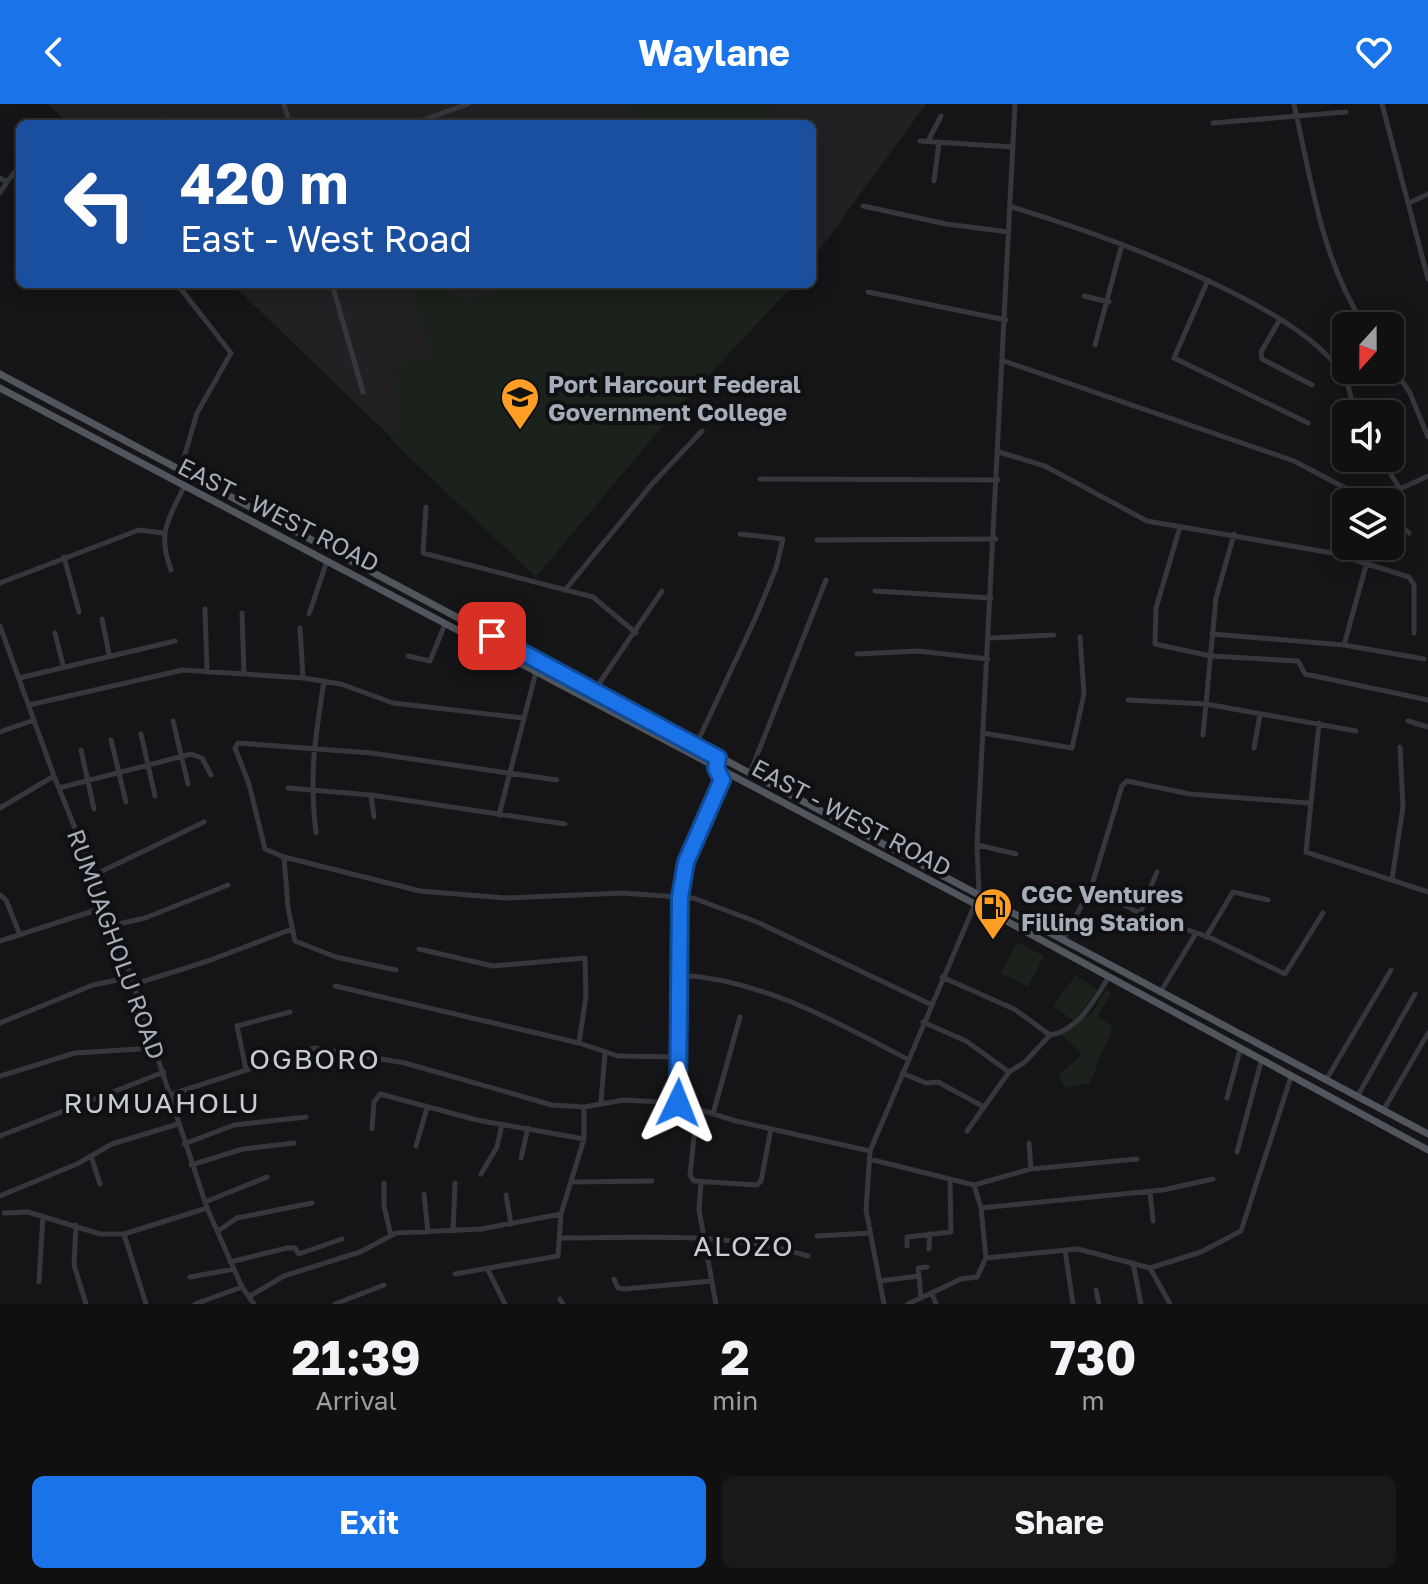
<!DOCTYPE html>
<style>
body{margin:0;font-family:"Golos Text",sans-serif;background:#19191a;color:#f1f3f6;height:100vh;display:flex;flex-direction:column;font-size:30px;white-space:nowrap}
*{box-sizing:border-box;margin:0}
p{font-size:26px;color:#9c9d9f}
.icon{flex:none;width:44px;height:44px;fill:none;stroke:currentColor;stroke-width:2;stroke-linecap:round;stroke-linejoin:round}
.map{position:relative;height:1200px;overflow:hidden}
.drawer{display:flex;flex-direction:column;background:#101011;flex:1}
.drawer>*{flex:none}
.guide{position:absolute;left:16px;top:16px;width:800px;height:168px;border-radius:12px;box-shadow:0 4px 20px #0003,0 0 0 2px #303031;background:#1a4fa0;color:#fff;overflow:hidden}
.needle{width:52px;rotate:201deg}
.fabs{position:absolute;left:1332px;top:208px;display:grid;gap:16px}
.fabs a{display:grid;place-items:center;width:72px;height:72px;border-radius:12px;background:#101011;box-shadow:0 4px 20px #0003,0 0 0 2px #303031;font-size:40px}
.pin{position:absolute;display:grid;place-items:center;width:68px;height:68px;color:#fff;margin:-34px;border-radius:16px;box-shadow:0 4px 12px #0006}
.me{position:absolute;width:88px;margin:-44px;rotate:2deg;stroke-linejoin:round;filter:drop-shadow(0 0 6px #0008)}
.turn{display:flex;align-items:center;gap:28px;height:168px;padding:0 32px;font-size:36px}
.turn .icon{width:104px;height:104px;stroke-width:2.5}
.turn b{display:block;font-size:56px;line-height:68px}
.eta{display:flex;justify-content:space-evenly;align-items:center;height:136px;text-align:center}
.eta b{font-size:48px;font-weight:700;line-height:56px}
.cta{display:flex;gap:16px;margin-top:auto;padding:16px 32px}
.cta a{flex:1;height:92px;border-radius:12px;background:#1a73e8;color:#fff;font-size:32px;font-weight:700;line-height:92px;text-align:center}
.cta a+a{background:#19191a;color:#f1f3f6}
header{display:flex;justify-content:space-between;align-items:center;height:104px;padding:0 32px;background:#1a73e8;color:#fff;font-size:36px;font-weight:700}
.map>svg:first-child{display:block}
.built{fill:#212124}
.green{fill:#1a221b}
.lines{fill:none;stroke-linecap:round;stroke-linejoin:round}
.minor{stroke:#35373c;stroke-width:5}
.primary{stroke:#51555c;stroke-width:7}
.route-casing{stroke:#114b97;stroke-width:20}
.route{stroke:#1a73e8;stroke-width:14}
.labels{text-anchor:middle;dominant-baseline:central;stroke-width:8;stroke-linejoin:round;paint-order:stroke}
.poi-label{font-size:24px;font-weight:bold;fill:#a5adb9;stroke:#101012;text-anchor:start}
.street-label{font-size:24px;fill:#a5adb9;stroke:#101012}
.quarter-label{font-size:28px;letter-spacing:2px;fill:#c7ccd4;stroke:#101012}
</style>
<header><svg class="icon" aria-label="back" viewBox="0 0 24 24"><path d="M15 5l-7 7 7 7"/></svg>Waylane<svg class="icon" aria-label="heart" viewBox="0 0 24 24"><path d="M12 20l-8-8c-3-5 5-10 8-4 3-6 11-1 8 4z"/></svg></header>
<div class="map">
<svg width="1428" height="1200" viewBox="0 0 1428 1200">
<rect width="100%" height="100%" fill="#151517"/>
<!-- built -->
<path class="built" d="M 48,0 L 926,0 L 812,156 L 812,20 L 69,20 Z
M 232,180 L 794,180 L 670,313 L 536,473 Z"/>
<!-- green -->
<path class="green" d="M 772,0 L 779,20 L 630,20 L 633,0 Z
M 410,180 L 438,180 L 462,195 L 471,195 L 514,180 L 794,180 L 670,313 L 536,473 L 390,335 L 401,320 L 392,261 L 432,251 Z
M 1017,838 L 1044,852 L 1028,883 L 1001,869 Z
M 1076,871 L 1097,886 L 1074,917 L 1053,902 Z
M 1106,885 L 1111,888 L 1098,913 L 1113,922 L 1090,979 L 1065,984 L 1059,971 L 1082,950 L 1060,929 L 1092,909 Z"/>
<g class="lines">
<!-- minor -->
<path class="minor" d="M 284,0 L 290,20
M 1294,0 C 1311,75 1322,158 1365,222
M 1382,0 L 1428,175
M 1213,19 L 1346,8
M 155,20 L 161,16 L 169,20
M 412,20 L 468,0
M 920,37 L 1013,43
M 928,37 L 941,12
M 0,74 L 7,78 L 20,61
M 934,77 L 939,38
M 0,89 L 7,78
M 1409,99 L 1428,90
M 863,102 L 946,120 L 1009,128
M 1012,103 C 1093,128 1305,200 1345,275 C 1351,286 1351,299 1356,310
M 1208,176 L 1174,254 L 1308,319
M 177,180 L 231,249 L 197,309 L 180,367
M 332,180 L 363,288
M 868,188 L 1006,216
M 1084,192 L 1109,198
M 1279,217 L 1261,248 L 1262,255 L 1312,281
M 1095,241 L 1122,140
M 1004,257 L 1294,357 L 1372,398
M 1390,259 L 1410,289 L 1428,333
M 999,348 L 1045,362 L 1147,417 L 1332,449 L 1409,473 L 1414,481 L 1414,529
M 1381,354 L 1400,385 L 1428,372
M 760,375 L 998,376
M 426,403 L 423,449 L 593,493 L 636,529
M 1390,412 L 1409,429
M 1180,423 L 1156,504 L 1155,540 L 1211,552 L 1298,557 L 1305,570 L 1428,596
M 817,436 L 996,435
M 64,453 L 79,508
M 171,466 C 157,429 168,416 184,383
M 0,479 L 139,426 L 163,429
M 565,486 L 652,380 L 702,327
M 875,487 L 991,494
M 205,505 L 207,568
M 242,509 L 244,570
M 309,510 L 327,457
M 102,515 L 109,550
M 0,522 L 54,672 L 114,821 L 207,1104 L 242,1183 L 254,1200
M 300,524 L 303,574
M 55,529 L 63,561
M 1212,530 L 1344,541 L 1424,555
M 989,534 L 1054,531
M 1344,541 L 1367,458
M 857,550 L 918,547 L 988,555
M 408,552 L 430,557 L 445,520
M 19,574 L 175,537
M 594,587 L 662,487
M 1128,596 L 1206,600 L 1356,627
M 29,601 L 183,566 L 303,574 L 341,580 L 393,599 L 523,614
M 173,617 L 188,680
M 1408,617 L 1428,623
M 1319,619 L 1306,748 L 1428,788
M 0,628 L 34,616
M 983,629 L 1072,644 L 1084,590 L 1080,533
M 141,630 L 155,692
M 1203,631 L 1216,494 L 1234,430
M 111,636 L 126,698
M 696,641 L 756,513 L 776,464 L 783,435 L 740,430
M 1254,644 L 1260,611
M 81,646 L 94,705
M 750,669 L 826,476
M 557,676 L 371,649 L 238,639 L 235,644 L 249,680 L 265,745 L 284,753 L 420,787 L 506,794 L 622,789 L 693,794 L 757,818 L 930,900
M 59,684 L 191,650 L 202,654 L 211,671
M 288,684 L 371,691 L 565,720
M 371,691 L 374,713
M 0,704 L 54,672
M 499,711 L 536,568
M 316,729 C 309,669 315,636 324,577
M 978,741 L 1016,750
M 284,753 L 288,804 L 295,837 L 336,853 L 396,866
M 92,772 L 204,718
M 1392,775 L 1403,703 L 1400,643
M 1091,784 L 1140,809 L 1211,834 L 1285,870 L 1323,809
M 979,790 L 977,741 L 1015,0
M 0,791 L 6,796 L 20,831
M 1140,809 L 1157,768
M 114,821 L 145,814 L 228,781
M 1206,833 L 1233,788 L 1268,796
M 1063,836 L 1091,784 L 1122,682 L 1127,677 L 1190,690 L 1308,699
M 0,837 L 106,803
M 419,845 L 493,862 L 585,854 L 586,892 L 579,939
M 678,871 C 761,875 835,917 907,955
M 942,873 L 1014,905 L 1050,931
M 135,880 L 208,857 L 292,825
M 335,882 L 579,939 L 618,952 L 680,953
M 1161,887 L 1195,831
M 923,918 L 966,937 L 1009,968
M 0,919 L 93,881 L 132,873
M 246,965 L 237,922 L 290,908
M 902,969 L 926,979 L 938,978 L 984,1003
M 0,972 L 75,949 L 155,944
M 1326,976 L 1391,866
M 172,990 L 315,944 L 405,959 L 552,1001 L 584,1003 L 624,996 L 678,999 L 736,1017 L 870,1047
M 1357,993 L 1415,890
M 1227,994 L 1240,946
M 601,998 L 605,949
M 678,999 L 680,793 L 686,758 L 722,676 L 716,664 L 718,654
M 697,1004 L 690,1071 L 694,1077 L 757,1081 L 761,1077 L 771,1025
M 1383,1007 L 1428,929
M 713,1010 L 740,913
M 372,1025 L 374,998 L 380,990 L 477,1016 L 584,1035
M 967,1027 L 1009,968 L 1025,958 L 1050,931 C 1078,927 1096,894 1109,872
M 0,1032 L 164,968
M 1029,1039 L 1031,1065
M 184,1040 L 234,1021 L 306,1013
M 416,1042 L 427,1004
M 1237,1048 L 1261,958
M 91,1052 L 100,1080
M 521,1054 L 528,1024
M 869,1055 L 974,1081 L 1031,1065 L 1137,1055
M 191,1061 L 243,1045 L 294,1039
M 481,1070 L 497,1043 L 502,1020
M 571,1078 L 652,1077
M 384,1079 L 384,1102 L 391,1132
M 701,1079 L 699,1106 L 716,1200
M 974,1081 L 981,1104 L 986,1154 L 1078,1145 L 1150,1164 L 1201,1148 L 1241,1127 L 1291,973
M 1150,1088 L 1153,1117
M 424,1090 L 428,1128
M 506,1091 L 511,1120
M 0,1092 L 77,1060 L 112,1040 L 178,1020
M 205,1098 L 267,1073
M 981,1104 L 1163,1086 L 1213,1075
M 4,1109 L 28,1108 L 100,1130 L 124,1130 L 207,1104
M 76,1121 L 74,1161 L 86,1200
M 218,1127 L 237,1114 L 312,1099
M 453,1127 L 455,1079
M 124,1130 L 146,1200
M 817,1132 L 870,1129
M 561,1134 C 645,1134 728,1127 808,1152
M 907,1142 L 907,1133 L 951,1128 L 950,1078
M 929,1145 L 930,1130
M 1065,1146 L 1073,1200
M 230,1158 L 287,1144 L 295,1144 L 299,1150 L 342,1135
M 1133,1159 L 1141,1200
M 1150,1164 L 1170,1200
M 488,1166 L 505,1200
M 455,1170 L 558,1152 L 561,1110 L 584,1035 L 584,1003
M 919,1172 L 918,1164 L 927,1163
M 190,1173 L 234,1165
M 614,1175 L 618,1184 L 624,1185 L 712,1177
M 880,1177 L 919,1172 L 921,1194
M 39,1178 L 43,1112
M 1096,1186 L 1099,1200
M 932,1189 L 936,1200
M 250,1192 L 284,1172 L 360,1148 L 396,1129 L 481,1125 L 561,1110
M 560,1195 L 563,1200
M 195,1200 L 242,1183
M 335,1200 L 384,1181
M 884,1200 L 866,1106 L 870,1047 L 975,800
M 908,1200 L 961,1175 L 977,1173 L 986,1154"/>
<!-- primary -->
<path class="primary" d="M 0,270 L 1428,1030
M 0,284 L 975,800 L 1428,1046"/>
</g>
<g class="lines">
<defs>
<path id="route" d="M 492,532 L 718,654 L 716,664 L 722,676 L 686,758 L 680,793 L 678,999"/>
</defs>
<!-- route casing -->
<use href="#route" class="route-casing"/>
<!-- route -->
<use href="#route" class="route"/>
</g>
<!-- icons -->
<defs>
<symbol id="university-pin" viewBox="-11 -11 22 30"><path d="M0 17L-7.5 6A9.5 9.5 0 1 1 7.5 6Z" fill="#ff9e25" stroke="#101012"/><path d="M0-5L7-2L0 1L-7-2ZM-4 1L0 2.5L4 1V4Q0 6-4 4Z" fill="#111"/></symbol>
<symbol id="fuel-pin" viewBox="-11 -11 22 30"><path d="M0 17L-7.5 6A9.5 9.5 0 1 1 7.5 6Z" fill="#ff9e25" stroke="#101012"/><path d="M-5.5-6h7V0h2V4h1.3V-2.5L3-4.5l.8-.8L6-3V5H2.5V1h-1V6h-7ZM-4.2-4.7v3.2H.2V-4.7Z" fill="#111"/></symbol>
</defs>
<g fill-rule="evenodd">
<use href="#university-pin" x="498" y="271" width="44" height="60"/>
<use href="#fuel-pin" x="971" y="781" width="44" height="60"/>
</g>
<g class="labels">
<!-- poi labels -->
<g class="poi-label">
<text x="548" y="279">Port Harcourt Federal<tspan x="548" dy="28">Government College</tspan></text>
<text x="1021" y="789">CGC Ventures<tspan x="1021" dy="28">Filling Station</tspan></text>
</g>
<!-- street labels -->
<g class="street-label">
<text transform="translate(279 410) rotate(27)">EAST - WEST ROAD</text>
<text transform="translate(852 713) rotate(28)">EAST - WEST ROAD</text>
<text transform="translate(117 840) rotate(70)">RUMUAGHOLU ROAD</text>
</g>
<!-- quarter labels -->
<g class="quarter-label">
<text x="315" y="954">OGBORO</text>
<text x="162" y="998">RUMUAHOLU</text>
<text x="744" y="1141">ALOZO</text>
</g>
</g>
</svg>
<div class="fabs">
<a><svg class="needle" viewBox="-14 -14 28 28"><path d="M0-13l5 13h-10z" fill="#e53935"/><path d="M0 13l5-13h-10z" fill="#9c9d9f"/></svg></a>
<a><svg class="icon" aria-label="sound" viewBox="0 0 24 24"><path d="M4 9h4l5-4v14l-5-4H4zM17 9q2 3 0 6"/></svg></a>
<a><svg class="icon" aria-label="layers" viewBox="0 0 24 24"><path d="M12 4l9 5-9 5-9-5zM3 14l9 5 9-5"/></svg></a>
</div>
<div class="pin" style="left:492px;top:532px;background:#d93025"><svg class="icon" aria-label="arrive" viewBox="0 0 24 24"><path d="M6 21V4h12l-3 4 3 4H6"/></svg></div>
<svg class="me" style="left:678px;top:999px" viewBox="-20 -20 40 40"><path d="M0-17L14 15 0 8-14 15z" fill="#1a73e8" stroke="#fff" stroke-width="4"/></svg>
<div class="guide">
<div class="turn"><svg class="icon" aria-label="left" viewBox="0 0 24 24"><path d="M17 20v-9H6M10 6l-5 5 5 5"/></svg><div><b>420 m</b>East - West Road</div></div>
</div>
</div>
<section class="drawer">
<div class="eta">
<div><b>21:39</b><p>Arrival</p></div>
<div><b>2</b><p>min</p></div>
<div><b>730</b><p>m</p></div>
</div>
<div class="cta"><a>Exit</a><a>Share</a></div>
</section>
